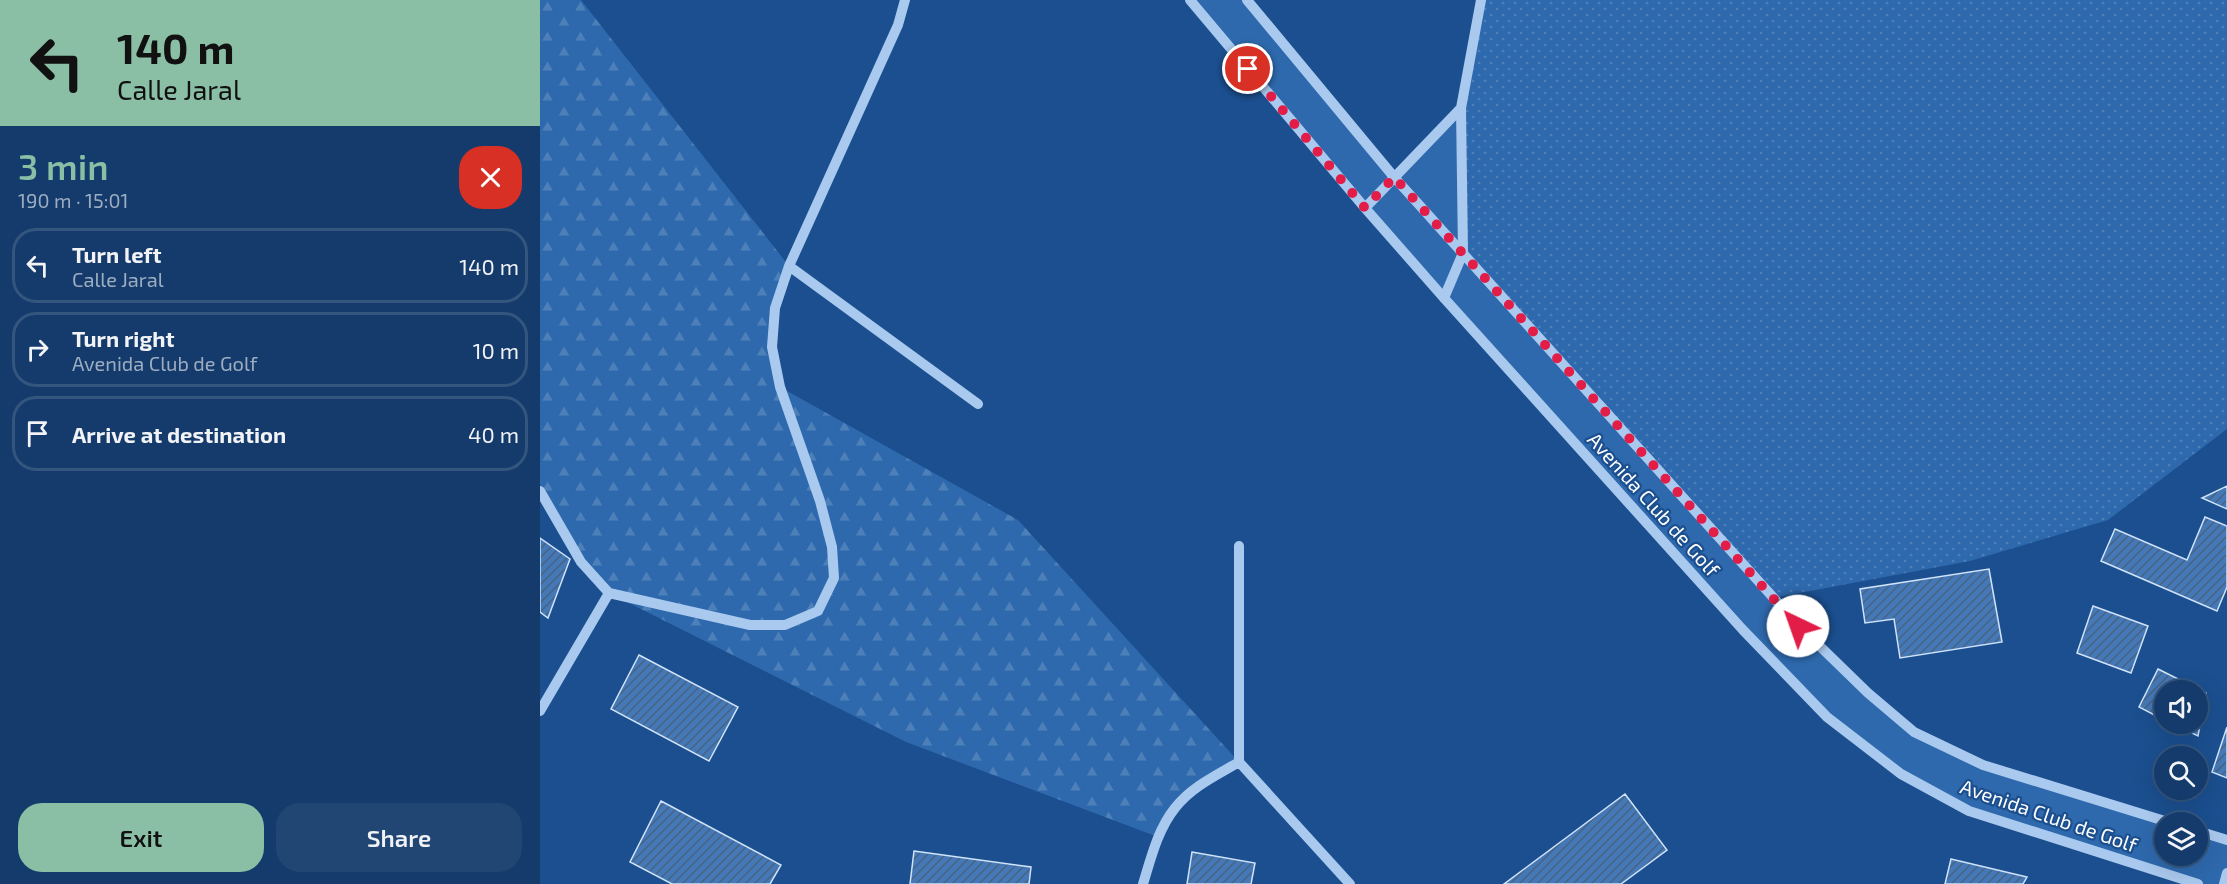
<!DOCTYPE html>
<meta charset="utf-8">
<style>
body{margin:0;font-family:"Exo 2",sans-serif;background:#214673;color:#f1f3f6;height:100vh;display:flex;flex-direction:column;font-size:22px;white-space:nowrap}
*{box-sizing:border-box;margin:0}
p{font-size:20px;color:#9dadc1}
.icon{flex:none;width:33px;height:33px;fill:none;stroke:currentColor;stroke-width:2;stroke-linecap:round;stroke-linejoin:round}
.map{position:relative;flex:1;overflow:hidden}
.drawer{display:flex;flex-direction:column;background:#143b6b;width:540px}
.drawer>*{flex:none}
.hud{background:#8abfa5;color:#111;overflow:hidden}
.buttons{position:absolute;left:1614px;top:680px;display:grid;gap:12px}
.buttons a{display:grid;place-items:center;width:54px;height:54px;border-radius:50%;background:#143b6b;box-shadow:0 6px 24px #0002,0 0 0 2px #33557e;font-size:30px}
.pin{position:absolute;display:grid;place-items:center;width:51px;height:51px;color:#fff;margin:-26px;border:3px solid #fff;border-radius:50%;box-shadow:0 2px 6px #0007}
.me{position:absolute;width:66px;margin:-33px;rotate:318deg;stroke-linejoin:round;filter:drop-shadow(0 0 4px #0008)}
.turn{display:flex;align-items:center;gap:21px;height:126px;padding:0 18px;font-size:27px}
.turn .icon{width:78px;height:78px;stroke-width:2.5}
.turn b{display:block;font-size:42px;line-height:51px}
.round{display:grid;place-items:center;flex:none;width:63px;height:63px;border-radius:24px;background:#214673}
.head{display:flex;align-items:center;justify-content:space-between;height:102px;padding:0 18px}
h1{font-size:36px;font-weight:600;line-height:45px;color:#8abfa5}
.cta{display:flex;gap:12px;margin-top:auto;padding:12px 18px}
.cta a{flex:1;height:69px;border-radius:24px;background:#8abfa5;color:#111;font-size:24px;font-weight:600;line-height:69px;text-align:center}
.cta a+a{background:#214673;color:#f1f3f6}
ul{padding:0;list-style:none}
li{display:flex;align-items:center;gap:18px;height:75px;margin:0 12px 9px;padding:0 6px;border:3px solid #33557e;border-radius:24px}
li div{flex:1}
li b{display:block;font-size:22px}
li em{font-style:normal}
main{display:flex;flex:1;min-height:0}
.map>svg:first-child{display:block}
.grass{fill:url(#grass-dots)}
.forest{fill:url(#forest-firs)}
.park{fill:#2e69ad}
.building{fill:url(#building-hatch);stroke:#cfe3fa;stroke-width:1.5}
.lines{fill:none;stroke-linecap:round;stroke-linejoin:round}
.minor{stroke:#a9c9ee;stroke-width:10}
.route{stroke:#e11d48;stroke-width:10;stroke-dasharray:0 18}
.labels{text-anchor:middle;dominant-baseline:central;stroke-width:4.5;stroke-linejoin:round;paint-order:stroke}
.street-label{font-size:20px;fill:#fff;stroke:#1b4f8f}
</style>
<main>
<section class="drawer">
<div class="hud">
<div class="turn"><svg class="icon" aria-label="left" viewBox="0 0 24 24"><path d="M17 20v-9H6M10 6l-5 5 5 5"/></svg><div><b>140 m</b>Calle Jaral</div></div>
</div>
<div class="head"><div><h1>3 min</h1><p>190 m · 15:01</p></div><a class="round" style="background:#d93025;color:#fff"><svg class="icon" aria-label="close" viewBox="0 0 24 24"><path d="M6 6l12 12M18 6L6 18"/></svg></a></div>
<ul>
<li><svg class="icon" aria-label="left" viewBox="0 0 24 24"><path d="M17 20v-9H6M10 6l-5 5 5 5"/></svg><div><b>Turn left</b><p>Calle Jaral</p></div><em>140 m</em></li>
<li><svg class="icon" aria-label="right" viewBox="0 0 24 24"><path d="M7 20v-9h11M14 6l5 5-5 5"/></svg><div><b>Turn right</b><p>Avenida Club de Golf</p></div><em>10 m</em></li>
<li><svg class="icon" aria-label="arrive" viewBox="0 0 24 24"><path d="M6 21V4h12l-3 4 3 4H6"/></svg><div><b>Arrive at destination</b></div><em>40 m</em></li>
</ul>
<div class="cta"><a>Exit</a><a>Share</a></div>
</section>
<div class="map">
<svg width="1687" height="884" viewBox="0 0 1687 884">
<defs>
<pattern id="grass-dots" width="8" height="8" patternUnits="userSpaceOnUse" patternTransform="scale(1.5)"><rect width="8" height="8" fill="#2e69ad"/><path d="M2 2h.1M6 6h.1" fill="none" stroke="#4d80b9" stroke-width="1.8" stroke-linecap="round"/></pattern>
<pattern id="forest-firs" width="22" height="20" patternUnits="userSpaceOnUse" patternTransform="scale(1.5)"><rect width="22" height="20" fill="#2e69ad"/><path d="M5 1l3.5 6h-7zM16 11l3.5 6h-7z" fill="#4d80b9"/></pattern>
<pattern id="building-hatch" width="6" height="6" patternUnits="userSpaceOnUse" patternTransform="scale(1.5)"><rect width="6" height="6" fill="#4478b7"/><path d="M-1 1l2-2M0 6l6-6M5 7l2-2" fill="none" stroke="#486282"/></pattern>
</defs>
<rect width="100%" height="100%" fill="#1b4f8f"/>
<!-- grass -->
<path class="grass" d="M 941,0 L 1687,0 L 1687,429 L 1568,520 L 1430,561 L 1233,598 L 923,253 L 921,108 Z"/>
<!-- forest -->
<path class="forest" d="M 0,0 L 41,0 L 249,266 L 235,309 L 232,347 L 240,387 L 478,520 L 699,762 L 660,785 L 618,837 L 366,742 L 69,593 L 41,562 L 0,491 Z"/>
<!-- park -->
<path class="park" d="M 650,0 L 707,0 L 854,177 L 921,108 L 923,253 L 1258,625 L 1374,732 L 1443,765 L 1624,822 L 1624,855 L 1658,855 L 1658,831 L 1687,840 L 1687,884 L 1658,884 L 1429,811 L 1361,774 L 1287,717 L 904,298 Z"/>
<!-- building -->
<path class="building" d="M 1687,486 L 1687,509 L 1662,498 Z
M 1665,517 L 1687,526 L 1687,587 L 1677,611 L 1561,561 L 1575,529 L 1647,560 Z
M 0,538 L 30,559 L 8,618 L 0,612 Z
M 1449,569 L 1462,642 L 1360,658 L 1354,619 L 1325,623 L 1320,589 Z
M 1553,606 L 1608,626 L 1591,673 L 1537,653 Z
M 99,655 L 198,707 L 169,761 L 71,709 Z
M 1618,669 L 1666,693 L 1658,736 L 1631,723 L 1658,723 L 1658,690 L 1624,690 L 1624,720 L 1599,707 Z
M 1687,727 L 1687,778 L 1672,772 Z
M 1085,794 L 1127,850 L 1081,884 L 964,884 Z
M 121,801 L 241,865 L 230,884 L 132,884 L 90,862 Z
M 374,851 L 491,867 L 489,884 L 370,884 Z
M 652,852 L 715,863 L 711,884 L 647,884 Z
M 1411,859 L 1487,877 L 1483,884 L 1405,884 Z"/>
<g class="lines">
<!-- minor -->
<path class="minor" d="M 650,0 L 825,208 L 904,298 L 1203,630 L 1287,717 L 1361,774 L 1429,811 L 1658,884
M 707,0 L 854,177 L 1258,625 L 1328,693 L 1374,732 L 1443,765 L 1628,822
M 825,208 L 921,108
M 249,266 L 438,404
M 904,298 L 923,253 L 921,108 L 941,0
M 0,491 L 41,562 L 69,593
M 699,546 L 699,762
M 69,593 L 210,625 L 245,625 L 278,611 L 294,578 L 292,547 L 280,501 L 240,387 L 232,347 L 235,308 L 249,266 L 358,25 L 365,0
M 0,711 L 69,593
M 699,762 L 810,884
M 1658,831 L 1687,840
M 603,884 C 611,858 618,829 635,808 C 651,787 677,775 699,762
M 1684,884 L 1687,873"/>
</g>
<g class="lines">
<!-- route -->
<path class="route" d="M 708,69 L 825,208 L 854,177 L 1258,626"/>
</g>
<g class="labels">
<!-- street labels -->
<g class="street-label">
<text transform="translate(1114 504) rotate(48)">Avenida Club de Golf</text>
<text transform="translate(1509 815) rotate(19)">Avenida Club de Golf</text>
</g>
</g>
</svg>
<div class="buttons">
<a><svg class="icon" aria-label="sound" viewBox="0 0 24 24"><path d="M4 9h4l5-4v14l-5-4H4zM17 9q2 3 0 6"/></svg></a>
<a><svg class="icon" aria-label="search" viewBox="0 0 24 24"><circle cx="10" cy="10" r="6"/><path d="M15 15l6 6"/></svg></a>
<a><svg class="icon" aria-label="layers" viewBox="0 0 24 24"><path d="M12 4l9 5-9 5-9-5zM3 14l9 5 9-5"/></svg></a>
</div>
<div class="pin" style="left:708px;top:69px;background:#d93025"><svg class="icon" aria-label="arrive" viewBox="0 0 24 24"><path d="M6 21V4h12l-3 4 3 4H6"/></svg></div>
<svg class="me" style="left:1258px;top:626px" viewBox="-20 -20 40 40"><circle r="19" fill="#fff"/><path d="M0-13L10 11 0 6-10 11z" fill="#e11d48"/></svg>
</div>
</main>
